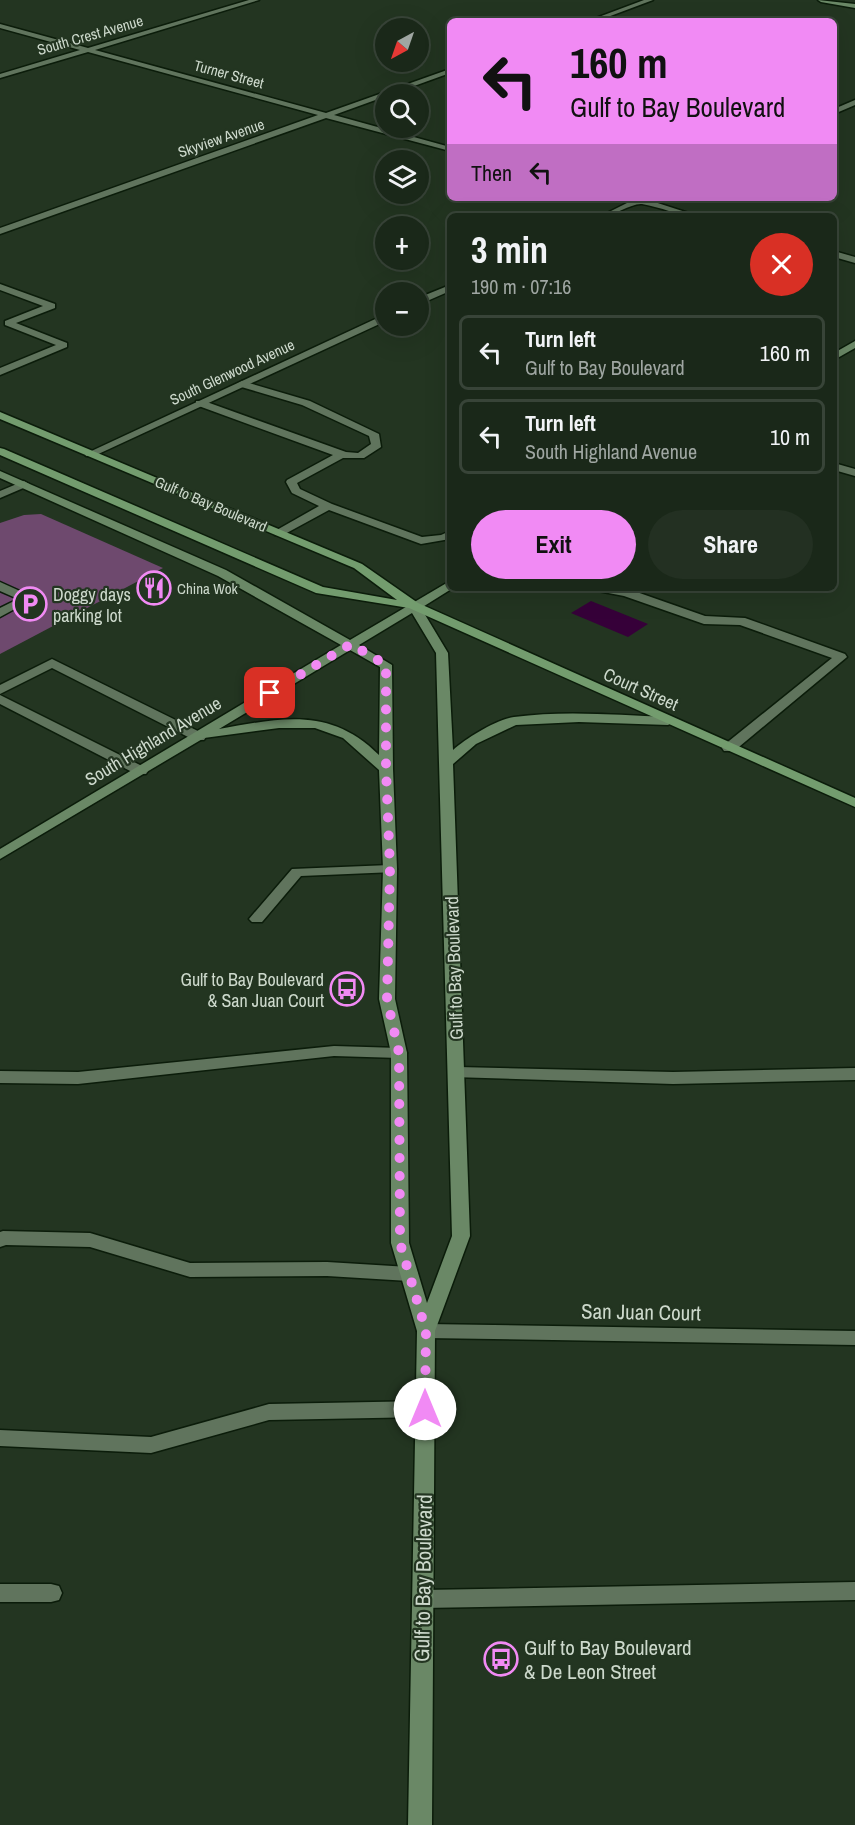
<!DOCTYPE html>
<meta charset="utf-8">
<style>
body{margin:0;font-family:"Archivo Narrow",sans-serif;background:#233022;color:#f1f3f6;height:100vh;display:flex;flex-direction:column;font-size:22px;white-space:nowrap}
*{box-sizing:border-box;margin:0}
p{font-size:20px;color:#9fa6a2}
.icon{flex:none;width:33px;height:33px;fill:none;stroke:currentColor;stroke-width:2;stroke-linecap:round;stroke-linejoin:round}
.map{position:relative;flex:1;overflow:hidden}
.sheet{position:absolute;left:447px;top:213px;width:390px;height:378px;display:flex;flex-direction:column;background:#1a2819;border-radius:9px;box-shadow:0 6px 24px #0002,0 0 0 2px #384438}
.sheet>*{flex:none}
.guide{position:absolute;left:447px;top:18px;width:390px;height:183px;border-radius:9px;box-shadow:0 6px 24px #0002,0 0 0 2px #384438;background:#f18af4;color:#111;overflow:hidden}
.needle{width:39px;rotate:220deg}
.buttons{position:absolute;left:375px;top:18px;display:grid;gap:12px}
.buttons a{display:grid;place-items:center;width:54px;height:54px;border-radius:50%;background:#1a2819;box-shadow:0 6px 24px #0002,0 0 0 2px #384438;font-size:30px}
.pin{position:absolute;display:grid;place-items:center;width:51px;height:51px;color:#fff;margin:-26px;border-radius:12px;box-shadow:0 3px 9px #0006}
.me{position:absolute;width:66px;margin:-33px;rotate:0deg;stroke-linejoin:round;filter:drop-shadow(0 0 4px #0008)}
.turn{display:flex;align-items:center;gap:21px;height:126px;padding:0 24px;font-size:27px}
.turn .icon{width:78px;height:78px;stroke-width:2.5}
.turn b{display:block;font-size:42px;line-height:51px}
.then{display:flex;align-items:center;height:57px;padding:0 24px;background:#0003;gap:12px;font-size:22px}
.round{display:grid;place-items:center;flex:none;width:63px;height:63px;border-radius:32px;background:#233022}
.head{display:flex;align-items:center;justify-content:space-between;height:102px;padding:0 24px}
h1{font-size:36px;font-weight:700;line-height:45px}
.primary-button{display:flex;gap:12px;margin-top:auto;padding:12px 24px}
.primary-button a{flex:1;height:69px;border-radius:36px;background:#f18af4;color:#111;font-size:24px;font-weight:700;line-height:69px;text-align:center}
.primary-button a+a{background:#233022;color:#f1f3f6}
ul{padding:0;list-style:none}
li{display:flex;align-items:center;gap:18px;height:75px;margin:0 12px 9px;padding:0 12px;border:3px solid #384438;border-radius:9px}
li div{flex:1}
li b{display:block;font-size:22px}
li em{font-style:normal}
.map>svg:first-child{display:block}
.green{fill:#6e496e}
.water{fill:#360039}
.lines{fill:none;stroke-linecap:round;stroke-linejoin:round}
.lane-casing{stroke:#0b1c0a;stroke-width:3}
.street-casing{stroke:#0b1c0a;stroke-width:3}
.secondary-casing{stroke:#0b1c0a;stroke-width:3}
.primary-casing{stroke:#0b1c0a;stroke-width:3}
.lane{fill:#60745d;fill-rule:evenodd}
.street{fill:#60745d;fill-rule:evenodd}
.secondary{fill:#6a8866;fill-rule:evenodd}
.primary{fill:#739c6e;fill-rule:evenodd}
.route{stroke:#f18af4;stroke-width:10;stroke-dasharray:0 18}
.labels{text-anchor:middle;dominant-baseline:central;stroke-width:4.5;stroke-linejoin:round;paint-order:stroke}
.far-street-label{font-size:15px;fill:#cdd9cc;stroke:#233521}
.far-poi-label{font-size:15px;fill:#cdd9cc;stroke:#233521;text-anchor:start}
.poi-label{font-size:18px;fill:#cdd9cc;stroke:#233521;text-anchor:start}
.street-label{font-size:18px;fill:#cdd9cc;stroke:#233521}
.near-street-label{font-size:21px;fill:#cdd9cc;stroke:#233521}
.near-poi-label{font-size:21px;fill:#cdd9cc;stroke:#233521;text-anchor:start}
</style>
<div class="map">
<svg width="855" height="1825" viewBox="0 0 855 1825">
<rect width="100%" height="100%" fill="#233521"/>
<!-- green -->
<path class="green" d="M 41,514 L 163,568 L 0,654 L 0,523 L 24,515 Z"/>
<!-- water -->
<path class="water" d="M 591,601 L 648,624 L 628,637 L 571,613 Z"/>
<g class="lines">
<defs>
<path id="lane" d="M 0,284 L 55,304 L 55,308 L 16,323 L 67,343 L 67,347 L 0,375 L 0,368 L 56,345 L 5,325 L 5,321 L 43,306 L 0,290 Z
M 242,381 L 310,401 L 379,434 L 381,447 L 364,458 L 343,458 L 297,483 L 300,489 L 332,504 L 422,537 L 441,535 L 450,531 L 450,539 L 421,544 L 329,510 L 283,535 L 275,535 L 275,531 L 319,506 L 292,493 L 286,482 L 287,480 L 333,455 L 196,405 L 196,401 L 204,401 L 346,452 L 358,453 L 371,444 L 369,436 L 302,405 L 238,386 L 237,384 Z
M 0,582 L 31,596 L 33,599 L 0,617 L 0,608 L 18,599 L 0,591 Z
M 596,588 L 631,590 L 705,616 L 745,618 L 845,654 L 847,657 L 734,751 L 724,751 L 722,748 L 724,745 L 832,658 L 740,625 L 704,624 L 624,596 L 598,591 Z
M 52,659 L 204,734 L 206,737 L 204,740 L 194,740 L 52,668 L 0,694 L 0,685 Z
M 0,695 L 146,768 L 148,771 L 146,774 L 136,774 L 0,704 Z
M 390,865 L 395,866 L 397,869 L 395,872 L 301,876 L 262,922 L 252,922 L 249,919 L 292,869 Z
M 334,1046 L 399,1048 L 405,1049 L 407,1053 L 405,1057 L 399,1058 L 334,1056 L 78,1084 L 0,1083 L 0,1071 L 78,1072 Z
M 458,1067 L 673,1072 L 855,1068 L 855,1080 L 673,1084 L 452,1077 L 450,1073 L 452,1069 Z
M 3,1231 L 90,1233 L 190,1263 L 327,1262 L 409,1267 L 416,1269 L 418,1274 L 416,1279 L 409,1281 L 327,1276 L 190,1277 L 90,1247 L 6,1245 L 0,1247 L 0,1232 Z
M 425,1401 L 432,1403 L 435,1409 L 432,1415 L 425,1417 L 269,1420 L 151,1453 L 0,1446 L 0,1430 L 151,1437 L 269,1404 Z
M 855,1582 L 855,1600 L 423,1608 L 415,1606 L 412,1599 L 415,1592 L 423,1590 Z
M 0,1584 L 51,1584 L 59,1586 L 62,1593 L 59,1600 L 51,1602 L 0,1602 Z"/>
<path id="street" d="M 249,0 L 259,0 L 95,50 L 326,113 L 450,69 L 450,73 L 334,115 L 450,147 L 450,151 L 326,118 L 0,234 L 0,228 L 318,115 L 88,52 L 0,78 L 0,74 L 80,50 L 0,28 L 0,24 L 88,48 Z
M 644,0 L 653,0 L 597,21 L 588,21 Z
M 855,100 L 855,105 L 834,114 L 834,109 Z
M 624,198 L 642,198 L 698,216 C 678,216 661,207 642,204 C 631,203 615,216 601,216 L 631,201 Z
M 834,251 L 855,257 L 855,263 L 834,257 Z
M 450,285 L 450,291 L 418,305 L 418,298 Z
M 386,314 L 386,321 L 94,456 L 86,456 L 85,454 Z
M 834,463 L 855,469 L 855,476 L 834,470 Z
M 24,481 L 29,484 L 28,486 L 0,498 L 0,491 Z
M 426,1324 L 855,1331 L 855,1345 L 426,1338 L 419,1336 L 417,1331 L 419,1326 Z"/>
<path id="secondary" d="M 818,0 L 855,4 L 855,8 L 821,2 Z
M 855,341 L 855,348 L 834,360 L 834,353 Z
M 0,471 L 226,570 L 350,640 L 450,581 L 450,588 L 453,588 L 421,608 L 448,653 L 453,750 C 467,738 495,720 514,717 C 564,710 618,715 668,717 L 675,721 L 668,725 L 579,722 L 516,725 L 476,744 L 453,764 L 470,1236 L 435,1331 L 432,1825 L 408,1825 L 417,1331 L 391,1243 L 391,1053 L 379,999 L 383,869 L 379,770 L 343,738 L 315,728 L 279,728 L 204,738 L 0,859 L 0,849 L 341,645 L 218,576 L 0,478 ZM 412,613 L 436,653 L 452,1236 L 427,1303 L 409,1243 L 407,1053 L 395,999 L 397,869 L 393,769 L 392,665 L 359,645 ZM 350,650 L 380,667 L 379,755 C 330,706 281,718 219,729 Z"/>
<path id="primary" d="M 0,412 L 362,564 L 418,603 L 855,798 L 855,807 L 409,608 L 316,593 L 0,455 L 0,448 L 4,449 L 323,587 L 397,600 L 354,568 L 0,419 Z"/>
</defs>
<!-- lane casing -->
<use href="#lane" class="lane-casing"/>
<!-- street casing -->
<use href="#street" class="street-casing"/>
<!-- secondary casing -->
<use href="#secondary" class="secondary-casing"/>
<!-- primary casing -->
<use href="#primary" class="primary-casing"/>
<!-- lane -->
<use href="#lane" class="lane"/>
<!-- street -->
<use href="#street" class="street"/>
<!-- secondary -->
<use href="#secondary" class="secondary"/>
<!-- primary -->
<use href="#primary" class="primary"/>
</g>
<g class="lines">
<!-- route -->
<path class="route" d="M 270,693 L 351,644 L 386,665 L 386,769 L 390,868 L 387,999 L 399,1053 L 400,1243 L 426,1331 L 425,1409"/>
</g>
<!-- icons -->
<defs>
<symbol id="restaurant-ring" viewBox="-11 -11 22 22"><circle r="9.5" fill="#233521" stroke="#f18af4" stroke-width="1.5"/><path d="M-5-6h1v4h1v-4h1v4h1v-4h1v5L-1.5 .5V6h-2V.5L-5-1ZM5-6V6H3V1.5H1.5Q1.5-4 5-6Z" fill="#f18af4"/></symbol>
<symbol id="parking-ring" viewBox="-11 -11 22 22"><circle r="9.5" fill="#233521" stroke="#f18af4" stroke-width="1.5"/><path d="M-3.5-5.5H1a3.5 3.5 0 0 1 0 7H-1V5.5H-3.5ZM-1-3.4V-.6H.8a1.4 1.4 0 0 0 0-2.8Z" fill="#f18af4"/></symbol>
<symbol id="bus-ring" viewBox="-11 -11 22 22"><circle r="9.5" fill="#233521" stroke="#f18af4" stroke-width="1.5"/><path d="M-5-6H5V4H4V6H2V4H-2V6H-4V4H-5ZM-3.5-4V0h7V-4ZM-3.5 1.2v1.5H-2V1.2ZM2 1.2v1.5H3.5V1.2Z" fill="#f18af4"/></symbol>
</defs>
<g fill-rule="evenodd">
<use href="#restaurant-ring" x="135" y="569" width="38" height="38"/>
<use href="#parking-ring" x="11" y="585" width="38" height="38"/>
<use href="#bus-ring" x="328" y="970" width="38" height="38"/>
<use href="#bus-ring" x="482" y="1640" width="38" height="38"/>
</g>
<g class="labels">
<!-- far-street labels -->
<g class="far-street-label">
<text transform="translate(90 35) rotate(-16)">South Crest Avenue</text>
<text transform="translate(229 74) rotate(15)">Turner Street</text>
<text transform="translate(221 138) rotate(-19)">Skyview Avenue</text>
<text transform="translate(232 372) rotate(-25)">South Glenwood Avenue</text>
<text transform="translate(211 504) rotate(23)">Gulf to Bay Boulevard</text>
</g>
<!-- far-poi labels -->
<g class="far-poi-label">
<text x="177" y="588">China Wok</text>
</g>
<!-- poi labels -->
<g class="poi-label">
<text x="53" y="594">Doggy days<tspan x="53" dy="21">parking lot</tspan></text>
<text x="324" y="979" text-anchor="end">Gulf to Bay Boulevard<tspan x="324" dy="21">&amp; San Juan Court</tspan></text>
</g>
<!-- street labels -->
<g class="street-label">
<text transform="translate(641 689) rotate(24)">Court Street</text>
<text transform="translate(153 741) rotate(-31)">South Highland Avenue</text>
<text transform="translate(454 968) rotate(-92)">Gulf to Bay Boulevard</text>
</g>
<!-- near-street labels -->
<g class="near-street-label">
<text transform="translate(641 1312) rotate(1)">San Juan Court</text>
<text transform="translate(423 1578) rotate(-89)">Gulf to Bay Boulevard</text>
</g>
<!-- near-poi labels -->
<g class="near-poi-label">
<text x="524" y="1647">Gulf to Bay Boulevard<tspan x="524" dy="24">&amp; De Leon Street</tspan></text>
</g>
</g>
</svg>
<div class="buttons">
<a><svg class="needle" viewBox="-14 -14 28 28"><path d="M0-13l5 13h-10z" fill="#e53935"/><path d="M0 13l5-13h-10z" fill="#9fa6a2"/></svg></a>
<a><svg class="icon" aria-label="search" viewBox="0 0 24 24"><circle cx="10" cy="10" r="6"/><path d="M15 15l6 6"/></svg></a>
<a><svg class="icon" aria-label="layers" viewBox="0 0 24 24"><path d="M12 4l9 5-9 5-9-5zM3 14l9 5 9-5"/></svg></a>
<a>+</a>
<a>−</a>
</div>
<div class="pin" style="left:270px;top:693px;background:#d93025"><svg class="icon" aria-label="arrive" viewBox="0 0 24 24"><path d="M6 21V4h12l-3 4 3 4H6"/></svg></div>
<svg class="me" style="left:425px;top:1409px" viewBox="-20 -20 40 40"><circle r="19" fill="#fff"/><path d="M0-13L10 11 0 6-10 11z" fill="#f18af4"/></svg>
<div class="guide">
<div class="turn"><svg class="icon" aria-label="left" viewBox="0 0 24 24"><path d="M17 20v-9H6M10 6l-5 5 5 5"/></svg><div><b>160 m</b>Gulf to Bay Boulevard</div></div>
<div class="then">Then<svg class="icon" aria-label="left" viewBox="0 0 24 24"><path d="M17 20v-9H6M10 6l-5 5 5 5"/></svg></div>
</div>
<section class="sheet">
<div class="head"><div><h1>3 min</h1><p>190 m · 07:16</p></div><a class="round" style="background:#d93025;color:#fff"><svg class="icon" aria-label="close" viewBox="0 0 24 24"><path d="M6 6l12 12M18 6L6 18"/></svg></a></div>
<ul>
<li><svg class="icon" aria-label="left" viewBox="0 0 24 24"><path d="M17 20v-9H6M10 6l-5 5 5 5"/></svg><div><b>Turn left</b><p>Gulf to Bay Boulevard</p></div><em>160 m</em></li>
<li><svg class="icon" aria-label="left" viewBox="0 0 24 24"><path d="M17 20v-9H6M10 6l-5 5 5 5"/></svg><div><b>Turn left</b><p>South Highland Avenue</p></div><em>10 m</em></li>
</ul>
<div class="primary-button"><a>Exit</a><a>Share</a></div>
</section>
</div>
